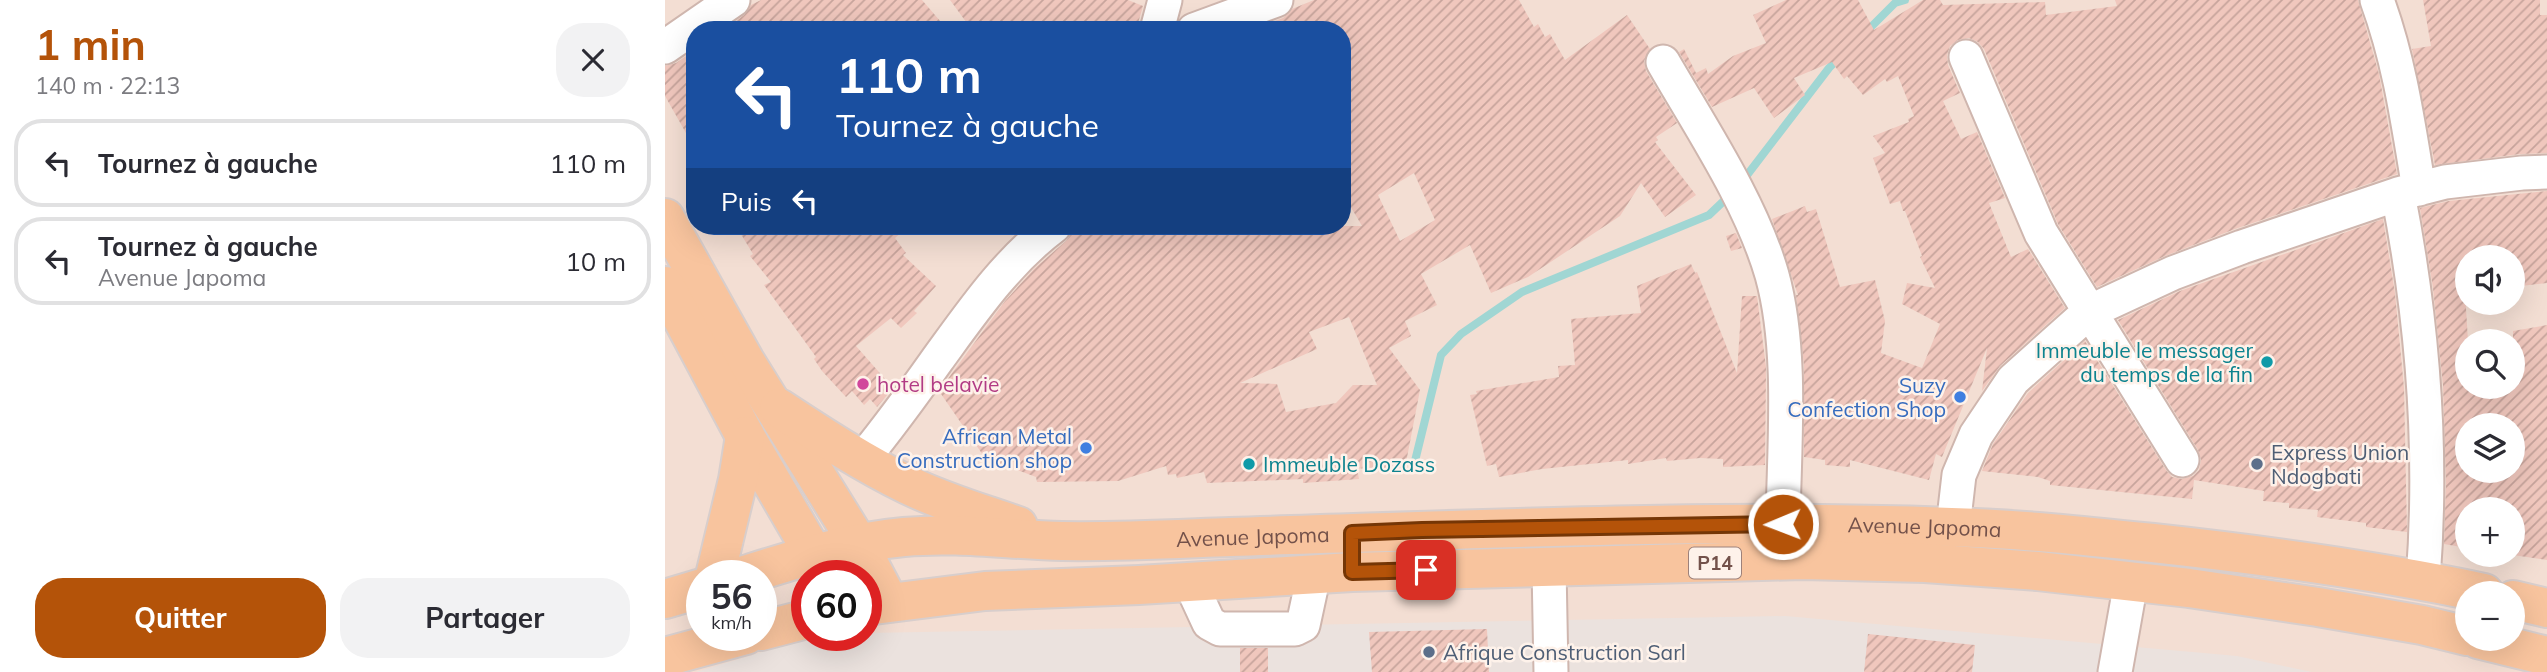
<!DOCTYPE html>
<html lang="fr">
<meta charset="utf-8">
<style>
body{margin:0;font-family:Mulish,sans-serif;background:#f2f2f3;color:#2b2b33;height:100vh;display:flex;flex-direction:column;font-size:26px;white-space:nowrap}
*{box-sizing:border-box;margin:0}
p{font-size:23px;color:#7c7c81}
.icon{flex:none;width:38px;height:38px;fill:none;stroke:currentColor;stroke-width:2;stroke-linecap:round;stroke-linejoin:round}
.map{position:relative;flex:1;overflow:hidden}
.side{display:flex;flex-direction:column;background:#fff;width:665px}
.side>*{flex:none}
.banner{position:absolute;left:21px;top:21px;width:665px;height:214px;border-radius:28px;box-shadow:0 7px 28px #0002;background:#1a4fa0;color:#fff;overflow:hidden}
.fabs{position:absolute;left:1790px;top:245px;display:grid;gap:14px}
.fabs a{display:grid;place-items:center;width:70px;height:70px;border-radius:50%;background:#fff;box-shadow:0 7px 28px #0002;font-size:35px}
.speed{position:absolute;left:21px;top:560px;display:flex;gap:14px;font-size:35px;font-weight:700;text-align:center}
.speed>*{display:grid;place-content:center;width:91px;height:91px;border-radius:50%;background:#fff;box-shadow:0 7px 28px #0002;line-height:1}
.speed small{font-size:18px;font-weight:400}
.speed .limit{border:10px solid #d22;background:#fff;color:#111}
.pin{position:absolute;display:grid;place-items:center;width:60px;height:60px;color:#fff;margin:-30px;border-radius:14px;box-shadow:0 4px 10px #0006}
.me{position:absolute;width:77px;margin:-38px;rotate:269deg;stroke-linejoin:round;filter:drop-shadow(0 0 5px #0008)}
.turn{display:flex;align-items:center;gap:24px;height:147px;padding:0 35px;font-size:32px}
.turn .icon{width:91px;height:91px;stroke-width:2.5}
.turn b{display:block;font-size:49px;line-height:60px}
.then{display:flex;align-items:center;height:66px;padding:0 35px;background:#0003;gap:14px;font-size:26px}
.round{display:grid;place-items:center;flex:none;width:74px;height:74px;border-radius:28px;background:#f2f2f3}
.head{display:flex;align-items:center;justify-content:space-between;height:119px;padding:0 35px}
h1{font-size:42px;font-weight:700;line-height:52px;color:#b45309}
.action{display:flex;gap:14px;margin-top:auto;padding:14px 35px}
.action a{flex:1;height:80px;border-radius:28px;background:#b45309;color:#fff;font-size:28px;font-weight:700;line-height:80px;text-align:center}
.action a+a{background:#f2f2f3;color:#2b2b33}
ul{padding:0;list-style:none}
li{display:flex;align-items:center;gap:21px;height:88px;margin:0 14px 10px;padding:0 21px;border:4px solid #e1e1e2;border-radius:28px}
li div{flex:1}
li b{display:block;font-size:26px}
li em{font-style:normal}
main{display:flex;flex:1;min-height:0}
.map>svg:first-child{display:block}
.residential{fill:#f3ded3;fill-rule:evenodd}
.industrial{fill:#ebe2de}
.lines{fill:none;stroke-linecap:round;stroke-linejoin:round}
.stream{stroke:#a0d6d3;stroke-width:8}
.building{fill:url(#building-hatch);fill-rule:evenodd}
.minor-casing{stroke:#cfb6ae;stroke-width:37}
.major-casing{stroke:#d8cecc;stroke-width:42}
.minor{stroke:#fff;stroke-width:33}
.major{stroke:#f8c49e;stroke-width:38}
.route-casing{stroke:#753606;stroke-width:18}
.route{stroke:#b45309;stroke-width:12}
.culture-dot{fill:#0f9aa8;stroke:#fef2ea;stroke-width:2.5}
.hotel-dot{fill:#d1479c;stroke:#fef2ea;stroke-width:2.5}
.shop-dot{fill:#3f7fe0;stroke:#fef2ea;stroke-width:2.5}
.service-dot{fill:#5c6f8a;stroke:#fef2ea;stroke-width:2.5}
.labels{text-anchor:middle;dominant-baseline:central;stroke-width:5;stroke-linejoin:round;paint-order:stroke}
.shield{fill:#fef2ea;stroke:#9d817a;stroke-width:2}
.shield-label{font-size:19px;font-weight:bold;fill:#73514a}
.culture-label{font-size:21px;fill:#0d838f;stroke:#fef2ea;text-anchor:end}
.hotel-label{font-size:21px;fill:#b23c85;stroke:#fef2ea;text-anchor:start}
.shop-label{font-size:21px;fill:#366cbe;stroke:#fef2ea;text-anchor:end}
.service-label{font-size:21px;fill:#4e5e75;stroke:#fef2ea;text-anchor:start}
.street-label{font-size:21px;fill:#73514a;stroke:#fef2ea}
</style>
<main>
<section class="side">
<div class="head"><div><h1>1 min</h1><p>140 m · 22:13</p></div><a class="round"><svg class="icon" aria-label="close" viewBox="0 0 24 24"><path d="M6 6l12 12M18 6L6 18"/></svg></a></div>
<ul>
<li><svg class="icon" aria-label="left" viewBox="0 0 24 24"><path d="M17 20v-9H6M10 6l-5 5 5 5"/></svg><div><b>Tournez à gauche</b></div><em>110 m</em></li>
<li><svg class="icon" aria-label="left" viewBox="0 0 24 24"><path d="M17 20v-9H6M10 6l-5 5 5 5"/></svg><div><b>Tournez à gauche</b><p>Avenue Japoma</p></div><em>10 m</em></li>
</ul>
<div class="action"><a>Quitter</a><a>Partager</a></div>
</section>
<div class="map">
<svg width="1882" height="672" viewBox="0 0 1882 672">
<defs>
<pattern id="building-hatch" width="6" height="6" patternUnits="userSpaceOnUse" patternTransform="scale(1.75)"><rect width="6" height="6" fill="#f0c7bd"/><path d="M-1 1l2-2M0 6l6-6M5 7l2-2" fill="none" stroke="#c7a49c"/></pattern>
</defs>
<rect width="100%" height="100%" fill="#fbeee4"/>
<!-- residential -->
<path class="residential" d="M 0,0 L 1882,0 L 1882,672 L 0,672 ZM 30,30 L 677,30 L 677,226 L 30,226 ZM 1802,257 L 1848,257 L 1848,303 L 1802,303 ZM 1802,341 L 1848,341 L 1848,387 L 1802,387 ZM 1802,425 L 1848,425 L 1848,471 L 1802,471 ZM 1802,509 L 1848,509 L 1848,555 L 1802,555 ZM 37,576 L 96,576 L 96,635 L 37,635 ZM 142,576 L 201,576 L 201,635 L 142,635 ZM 1802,593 L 1848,593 L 1848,639 L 1802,639 Z"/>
<!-- industrial -->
<path class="industrial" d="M 1120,616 L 1572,656 L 1647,672 L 31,672 L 153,635 L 201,635 L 201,633 Z"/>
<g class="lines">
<!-- stream -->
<path class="stream" d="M 1201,32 L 1230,3 L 1240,0
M 1076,183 L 1164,68 L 1174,58
M 749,465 L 776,355 L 796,334 L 857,292 L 1044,215 L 1065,195"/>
</g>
<!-- building -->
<path class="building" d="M 96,0 L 257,0 L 276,22 L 260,30 L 59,30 L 79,15 L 86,5 Z
M 285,0 L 463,0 L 478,6 L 471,30 L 307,30 Z
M 649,0 L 854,0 L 869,27 L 873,24 L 880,37 L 885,34 L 900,60 L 962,15 L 985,49 L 979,61 L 981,71 L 1012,123 L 991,137 L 993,140 L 990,142 L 1031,195 L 1000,217 L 976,183 L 955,216 L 863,277 L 826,293 L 805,245 L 756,274 L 772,305 L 740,321 L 746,336 L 724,348 L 755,390 L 739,473 L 692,468 L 694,479 L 638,483 L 638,479 L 542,483 L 539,472 L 512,478 L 511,474 L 503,475 L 501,466 L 453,481 L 372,482 L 371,477 L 320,458 L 274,391 L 340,301 L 369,269 L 401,241 L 407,233 L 408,226 L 697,226 L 677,192 L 677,30 L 586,30 L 618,18 L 627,9 ZM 749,173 L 770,220 L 735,241 L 713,195 ZM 684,317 L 712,385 L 688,385 L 671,403 L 621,412 L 612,384 L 575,383 L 652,349 L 644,332 Z
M 1121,0 L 1193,0 L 1209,30 L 1258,0 L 1275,0 L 1278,5 L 1380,2 L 1381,15 L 1452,6 L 1450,0 L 1693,0 L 1714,74 L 1732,174 L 1570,229 L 1500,256 L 1432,287 L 1393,224 L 1319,49 L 1313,42 L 1304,38 L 1293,40 L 1285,46 L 1282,55 L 1283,65 L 1295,93 L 1278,101 L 1296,139 L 1312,132 L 1340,198 L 1324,203 L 1346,257 L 1363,249 L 1400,308 L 1335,366 L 1317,391 L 1322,348 L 1277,457 L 1271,454 L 1264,480 L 1185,460 L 1185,467 L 1160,465 L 1160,460 L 1139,457 L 1139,366 L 1131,295 L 1133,295 L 1107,219 L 1140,206 L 1142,212 L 1151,209 L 1175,287 L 1210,280 L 1220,321 L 1216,353 L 1257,368 L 1275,324 L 1237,304 L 1242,283 L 1270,288 L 1255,257 L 1257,256 L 1240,211 L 1238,211 L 1235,201 L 1225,204 L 1208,158 L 1220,153 L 1208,136 L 1244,122 L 1243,119 L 1249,116 L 1233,76 L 1222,82 L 1220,79 L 1198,95 L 1182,76 L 1179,79 L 1167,62 L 1129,78 L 1140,95 L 1109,118 L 1089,88 L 1047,107 L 1014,52 L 1019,49 L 1031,73 L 1041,68 L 1043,74 L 1068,56 L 1101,43 L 1088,15 Z
M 1758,0 L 1875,0 L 1875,15 L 1882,15 L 1882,153 L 1855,154 L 1770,165 L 1747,49 L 1766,46 Z
M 30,50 L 30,149 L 0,96 L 0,66 L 11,63 Z
M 1882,191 L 1882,283 L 1848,287 L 1848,257 L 1802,257 L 1802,292 L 1800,292 L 1803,341 L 1802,387 L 1848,387 L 1848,331 L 1882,325 L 1882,560 L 1848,555 L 1848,509 L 1802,509 L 1802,548 L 1779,544 L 1781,483 L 1778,385 L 1768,288 L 1755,208 L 1784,201 ZM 1802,425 L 1848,425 L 1848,471 L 1802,471 Z
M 1718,219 L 1730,293 L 1739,388 L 1742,532 L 1701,527 L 1701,523 L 1652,517 L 1653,510 L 1624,508 L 1624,503 L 1598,501 L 1599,491 L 1529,480 L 1527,499 L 1385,485 L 1385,481 L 1373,477 L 1317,471 L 1328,444 L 1363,393 L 1420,341 L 1501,470 L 1507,477 L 1517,479 L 1528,476 L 1534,470 L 1536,460 L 1533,450 L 1453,320 L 1515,291 Z
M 71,226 L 244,226 L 230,238 L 241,253 L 238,255 L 271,286 L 249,311 L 252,313 L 236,328 L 226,318 L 191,346 L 228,388 L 212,407 L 205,399 L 199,405 L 187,391 L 181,397 L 157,371 L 149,359 L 151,357 L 99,285 L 106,282 L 85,256 L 88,254 Z
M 1071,233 L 1077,248 L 1066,251 L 1061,236 Z
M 1026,264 L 1030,273 L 1032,272 L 1072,373 L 1077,296 L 1092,296 L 1101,367 L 1100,465 L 1058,467 L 1058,459 L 1035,458 L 1002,461 L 1001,458 L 963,464 L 963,460 L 877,469 L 834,477 L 831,464 L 822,466 L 805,395 L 812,394 L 811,391 L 894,377 L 893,366 L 910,365 L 906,319 L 976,313 L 972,286 Z
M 822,629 L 824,672 L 707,672 L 704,632 Z
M 1203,634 L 1310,645 L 1307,672 L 1199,672 Z
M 575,648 L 603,648 L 603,672 L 575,672 Z"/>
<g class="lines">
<defs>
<path id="minor" d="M 1712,0 C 1735,63 1743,123 1754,189
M 492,30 L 500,0
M 529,30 L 611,0
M 0,47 L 68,0
M 1301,57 L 1376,233 L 1517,460
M 998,62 C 1036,128 1086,202 1107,275 C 1128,351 1119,445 1118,524
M 1733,194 C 1758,322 1768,451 1758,580
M 197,460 C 223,428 248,394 272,360 C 307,312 341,262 389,226
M 1288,527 L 1294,475 L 1311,435 L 1348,380 L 1424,312 L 1508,273 L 1577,247 L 1733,194 L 1780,182 L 1857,173 L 1882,172
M 884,567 L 886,672
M 525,582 L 544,623 L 555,629 L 630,629 L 638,625 L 649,574
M 1450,672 L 1466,582"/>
<g id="major">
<path d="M 0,218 L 80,361 L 193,543 L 224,602"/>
<path d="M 0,286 L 80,436 L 148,553 L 158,576"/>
<path d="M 114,408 C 155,435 198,463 243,485 C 278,502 316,513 353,526"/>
<path d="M 50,576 L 73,480 L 80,436"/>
<path id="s1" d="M 77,576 C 131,559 183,542 239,537 C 292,532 345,540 397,541 C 453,542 509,539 565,537 C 805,530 1046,518 1286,527 C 1354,529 1421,536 1488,543 C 1599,555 1710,570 1819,593"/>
<path d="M 0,599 L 37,588"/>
<path d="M 1848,600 L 1882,608"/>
<path d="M 201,606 L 320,591 L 474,585 L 687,572 L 1138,560 L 1260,563 L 1372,571 L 1524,588 L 1653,607 L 1757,625 L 1802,636"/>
<path d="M 96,631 L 142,619"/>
<path d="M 1813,639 L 1882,656"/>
<path d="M 0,657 L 81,635"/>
</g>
</defs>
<!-- minor casing -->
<use href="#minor" class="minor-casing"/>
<!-- major casing -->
<use href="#major" class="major-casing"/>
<!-- minor -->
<use href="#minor" class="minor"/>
<!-- major -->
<use href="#major" class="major"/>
</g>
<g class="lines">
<defs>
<path id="route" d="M 761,570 L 687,572 L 687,533 L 757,530 L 1118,524"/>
</defs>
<!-- route casing -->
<use href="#route" class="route-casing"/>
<!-- route -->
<use href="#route" class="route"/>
</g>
<!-- markers -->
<g class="culture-dot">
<circle cx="1602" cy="362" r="7"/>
<circle cx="584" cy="464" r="7"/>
</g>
<circle class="hotel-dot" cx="198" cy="384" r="7"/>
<g class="shop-dot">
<circle cx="1295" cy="397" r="7"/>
<circle cx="421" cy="448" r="7"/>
</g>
<g class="service-dot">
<circle cx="1592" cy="464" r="7"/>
<circle cx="764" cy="652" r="7"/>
</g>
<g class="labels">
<!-- shield labels -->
<rect class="shield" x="1024" y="547.5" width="52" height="31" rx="5"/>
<g class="shield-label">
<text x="1050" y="563">P14</text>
</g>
<!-- culture labels -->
<g class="culture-label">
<text x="1588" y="350">Immeuble le messager<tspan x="1588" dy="24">du temps de la fin</tspan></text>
<text x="598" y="464" text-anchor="start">Immeuble Dozass</text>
</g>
<!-- hotel labels -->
<g class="hotel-label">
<text x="212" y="384">hotel belavie</text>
</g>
<!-- shop labels -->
<g class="shop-label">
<text x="1281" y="385">Suzy<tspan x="1281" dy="24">Confection Shop</tspan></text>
<text x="407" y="436">African Metal<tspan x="407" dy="24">Construction shop</tspan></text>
</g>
<!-- service labels -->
<g class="service-label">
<text x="1606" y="452">Express Union<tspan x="1606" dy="24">Ndogbati</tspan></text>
<text x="778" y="652">Afrique Construction Sarl</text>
</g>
<!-- street labels -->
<g class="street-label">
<text stroke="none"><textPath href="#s1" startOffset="1188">Avenue Japoma</textPath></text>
<text stroke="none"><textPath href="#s1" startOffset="516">Avenue Japoma</textPath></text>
</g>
</g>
</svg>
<div class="fabs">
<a><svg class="icon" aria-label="sound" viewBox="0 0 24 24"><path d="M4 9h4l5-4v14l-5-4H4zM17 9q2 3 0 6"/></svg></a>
<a><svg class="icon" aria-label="search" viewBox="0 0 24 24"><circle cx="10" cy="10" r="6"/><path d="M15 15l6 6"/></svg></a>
<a><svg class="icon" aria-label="layers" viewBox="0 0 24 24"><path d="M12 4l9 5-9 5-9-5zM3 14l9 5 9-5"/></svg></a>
<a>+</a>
<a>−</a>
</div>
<div class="speed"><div>56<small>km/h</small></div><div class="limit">60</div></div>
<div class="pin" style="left:761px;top:570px;background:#d93025"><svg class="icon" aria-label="arrive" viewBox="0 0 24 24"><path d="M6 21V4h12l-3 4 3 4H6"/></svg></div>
<svg class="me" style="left:1118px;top:524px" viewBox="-20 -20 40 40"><circle r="17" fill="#b45309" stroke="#fff" stroke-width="3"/><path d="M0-11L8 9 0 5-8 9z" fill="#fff"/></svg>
<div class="banner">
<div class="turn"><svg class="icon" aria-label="left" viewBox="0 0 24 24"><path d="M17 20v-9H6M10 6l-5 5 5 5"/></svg><div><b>110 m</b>Tournez à gauche</div></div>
<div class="then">Puis<svg class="icon" aria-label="left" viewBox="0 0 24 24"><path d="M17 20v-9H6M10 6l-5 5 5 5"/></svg></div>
</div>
</div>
</main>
